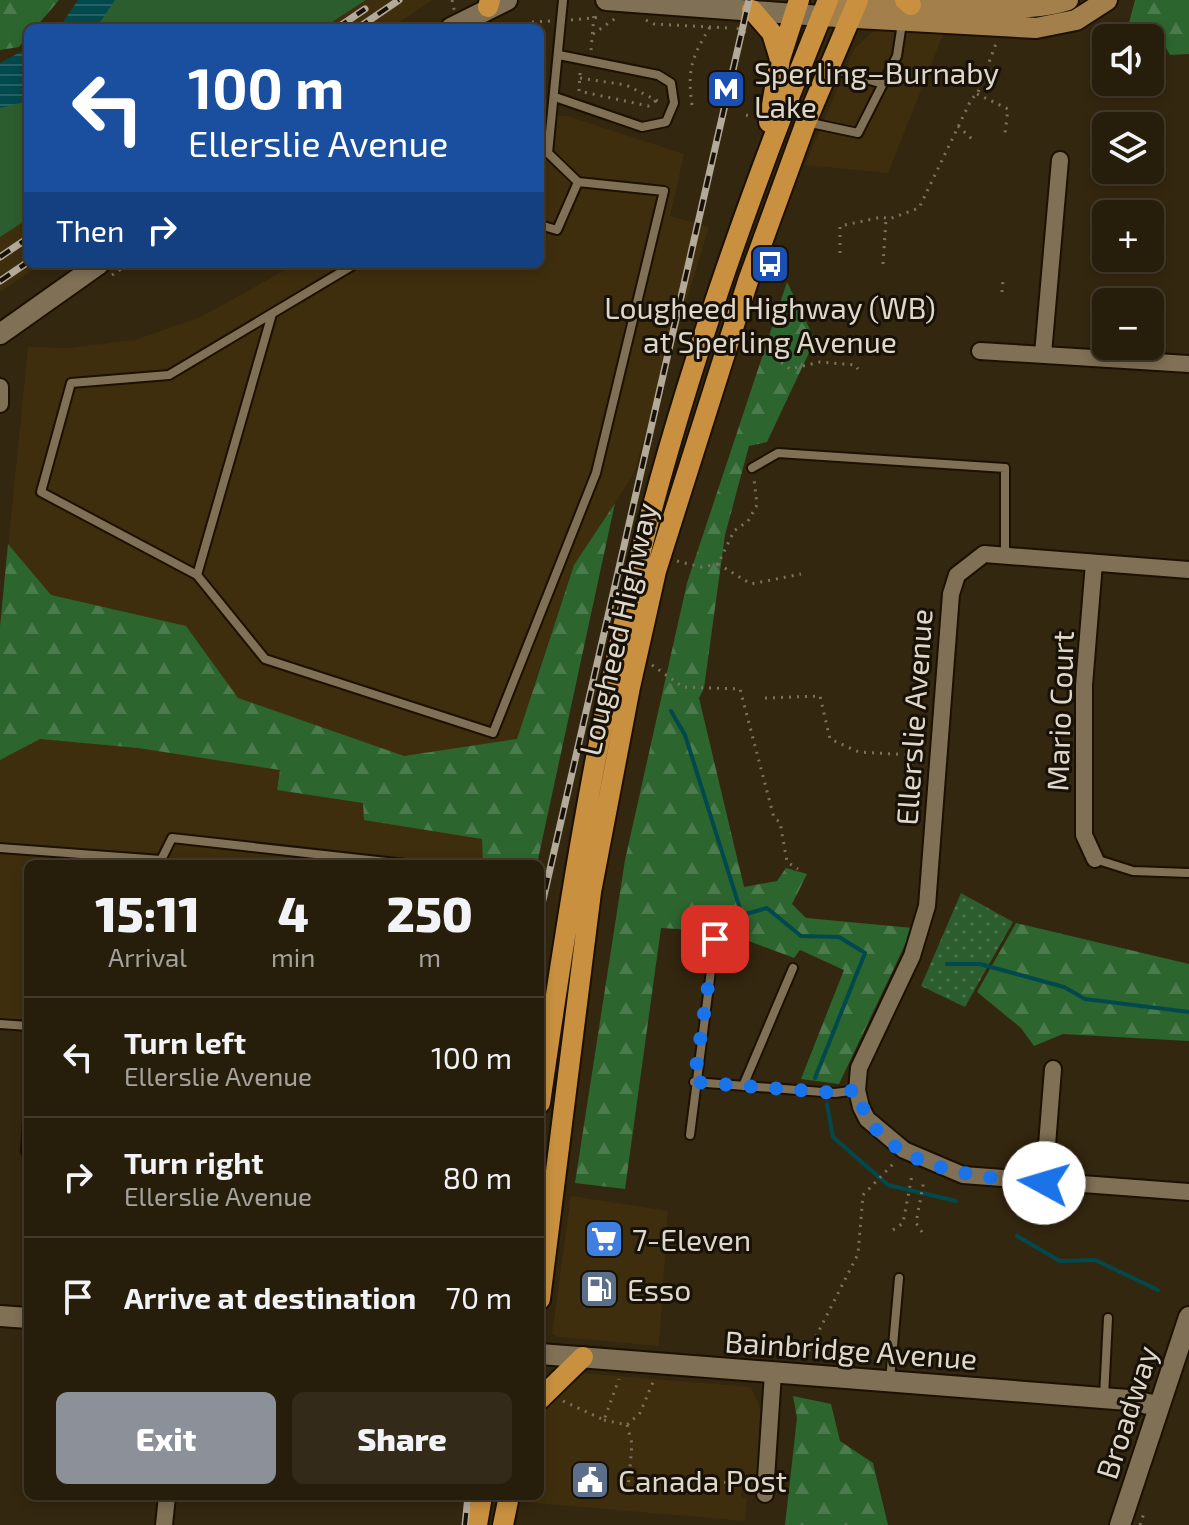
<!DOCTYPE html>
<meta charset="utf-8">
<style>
body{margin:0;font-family:"Exo 2",sans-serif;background:#332a19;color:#f1f3f6;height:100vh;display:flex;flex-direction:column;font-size:30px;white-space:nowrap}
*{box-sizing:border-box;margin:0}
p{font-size:26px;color:#a4a29d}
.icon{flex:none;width:44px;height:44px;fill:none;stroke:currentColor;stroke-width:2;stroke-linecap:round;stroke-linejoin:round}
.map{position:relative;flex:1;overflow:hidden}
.panel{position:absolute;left:24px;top:860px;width:520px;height:640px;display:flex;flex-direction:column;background:#271d0b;border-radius:12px;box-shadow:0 4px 12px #0003,0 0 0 2px #433b2c}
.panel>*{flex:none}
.guide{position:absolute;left:24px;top:24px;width:520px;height:244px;border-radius:12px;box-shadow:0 4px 12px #0003,0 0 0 2px #433b2c;background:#1a4fa0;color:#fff;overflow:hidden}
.buttons{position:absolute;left:1092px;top:24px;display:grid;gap:16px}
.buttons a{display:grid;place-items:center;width:72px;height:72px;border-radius:12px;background:#271d0b;box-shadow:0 4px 12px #0003,0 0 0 2px #433b2c;font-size:40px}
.pin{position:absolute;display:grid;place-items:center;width:68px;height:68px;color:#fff;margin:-34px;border-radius:16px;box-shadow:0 4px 12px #0006}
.me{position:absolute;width:88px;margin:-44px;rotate:276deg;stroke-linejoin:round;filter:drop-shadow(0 0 6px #0008)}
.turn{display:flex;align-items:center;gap:28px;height:168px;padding:0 32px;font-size:36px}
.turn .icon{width:104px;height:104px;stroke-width:2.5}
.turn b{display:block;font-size:56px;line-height:68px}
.then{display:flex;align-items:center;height:76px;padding:0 32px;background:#0003;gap:16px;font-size:30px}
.eta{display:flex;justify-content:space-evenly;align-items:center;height:136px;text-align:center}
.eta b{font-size:48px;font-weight:800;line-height:56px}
.cta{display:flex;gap:16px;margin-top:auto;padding:16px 32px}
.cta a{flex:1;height:92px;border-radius:12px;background:#8c9099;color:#fff;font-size:32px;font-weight:800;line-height:92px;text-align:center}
.cta a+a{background:#332a19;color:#f1f3f6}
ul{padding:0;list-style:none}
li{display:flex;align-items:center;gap:24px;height:120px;padding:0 32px;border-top:2px solid #433b2c}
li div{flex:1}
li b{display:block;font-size:30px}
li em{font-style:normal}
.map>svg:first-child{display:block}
.built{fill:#3f2e0e}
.grass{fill:url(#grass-dots)}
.forest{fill:url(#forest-firs)}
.park{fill:#2c5d2e}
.water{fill:url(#water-rules)}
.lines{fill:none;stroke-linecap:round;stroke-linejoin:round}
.stream{stroke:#02494d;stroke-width:4}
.service-casing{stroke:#1c1000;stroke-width:12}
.minor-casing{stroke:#1c1000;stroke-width:20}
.tertiary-casing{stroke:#1c1000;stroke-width:24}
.secondary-casing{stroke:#1c1000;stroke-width:24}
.primary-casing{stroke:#1c1000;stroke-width:24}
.path{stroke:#7d725e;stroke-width:3;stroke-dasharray:2 6;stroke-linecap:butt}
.service{stroke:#7f7056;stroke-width:8}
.minor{stroke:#7f7056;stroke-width:16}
.tertiary{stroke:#7f7056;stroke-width:20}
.secondary{stroke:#a3804b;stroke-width:20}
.primary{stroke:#c8903f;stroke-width:20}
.rail-casing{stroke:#b4aa9a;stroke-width:7}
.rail{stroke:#171107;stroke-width:4;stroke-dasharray:12;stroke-linecap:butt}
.path-bridge{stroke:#7d725e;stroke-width:3;stroke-dasharray:2 6;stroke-linecap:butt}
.route{stroke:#1a73e8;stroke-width:14;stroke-dasharray:0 25.2}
.labels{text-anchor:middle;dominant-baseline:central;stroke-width:6;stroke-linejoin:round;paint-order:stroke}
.poi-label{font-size:30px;fill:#dfd7c9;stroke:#171107;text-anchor:start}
.street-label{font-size:30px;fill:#dfd7c9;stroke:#171107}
</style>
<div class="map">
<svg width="1189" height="1525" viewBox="0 0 1189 1525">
<defs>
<pattern id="grass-dots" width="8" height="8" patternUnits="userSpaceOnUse" patternTransform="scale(2)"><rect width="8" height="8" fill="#2c5d2e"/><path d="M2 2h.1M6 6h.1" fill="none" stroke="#4a744b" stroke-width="1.8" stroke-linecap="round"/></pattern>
<pattern id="forest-firs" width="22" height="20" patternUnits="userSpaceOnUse" patternTransform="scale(2)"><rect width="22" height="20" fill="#2d652f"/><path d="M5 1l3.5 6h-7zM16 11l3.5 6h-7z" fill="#4b7a4c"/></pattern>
<pattern id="water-rules" width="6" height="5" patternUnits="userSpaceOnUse" patternTransform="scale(2)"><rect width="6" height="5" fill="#02494d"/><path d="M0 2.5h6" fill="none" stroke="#266265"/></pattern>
</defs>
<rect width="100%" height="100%" fill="#34270f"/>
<!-- built -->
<path class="built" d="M 366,0 L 432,0 L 391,28 L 323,28 Z
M 884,29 L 944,32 L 888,173 L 805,165 L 854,49 L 871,33 Z
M 540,115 L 567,116 L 684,154 L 670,216 L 709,227 L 633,475 L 574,565 L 531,694 L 514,864 L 28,864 L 28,1026 L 0,1024 L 0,627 L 28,347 L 69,348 L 135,340 L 201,317 L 296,264 L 540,264 Z
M 28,219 L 28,264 L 42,264 L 0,292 L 0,237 Z
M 571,1196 L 668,1211 L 659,1346 L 559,1337 L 552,1334 Z
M 580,1373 L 751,1387 L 762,1412 L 763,1431 L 758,1475 L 743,1482 L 741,1498 L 747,1498 L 745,1521 L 524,1502 L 525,1496 L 540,1496 L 540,1429 L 547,1405 Z"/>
<!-- grass -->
<path class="grass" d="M 961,893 L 1013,922 L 965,1007 L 921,986 Z"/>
<!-- forest -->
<path class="forest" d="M 0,0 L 59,0 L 35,28 L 28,28 L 28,36 L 19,47 L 0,50 Z
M 1135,0 L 1189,0 L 1189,54 L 1170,55 L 1162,41 L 1150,42 L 1150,38 L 1125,38 Z
M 787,282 L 815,340 L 767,442 L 749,446 L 725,535 L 704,688 L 699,698 L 744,887 L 777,881 L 786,868 L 807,874 L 792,904 L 806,918 L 913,928 L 839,1084 L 801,1079 L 844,970 L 800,950 L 794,958 L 725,932 L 661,928 L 625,1189 L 575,1183 L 625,860 L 687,583 Z
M 615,503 L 537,864 L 483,864 L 482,839 L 364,820 L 363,803 L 277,790 L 280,770 L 138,748 L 40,739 L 0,760 L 0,627 L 8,544 L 51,595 L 186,626 L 238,698 L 404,756 L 517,739 L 574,565 Z
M 1016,923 L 1189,964 L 1189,1041 L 1063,1034 L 1034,1046 L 1021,1028 L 977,992 Z
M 793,1396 L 831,1404 L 840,1441 L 873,1463 L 888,1525 L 785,1525 L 797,1418 Z"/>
<!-- park -->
<path class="park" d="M 102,0 L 366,0 L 323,28 L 80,28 Z
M 28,85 L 28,219 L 0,237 L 0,92 Z"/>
<!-- water -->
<path class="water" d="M 78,0 L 115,0 L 96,28 L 59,28 Z
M 28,48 L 28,101 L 0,108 L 0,63 Z"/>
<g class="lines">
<!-- stream -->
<path class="stream" d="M 671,711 L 685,735 L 742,915 L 767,908 L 801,936 L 839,937 L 865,953 L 815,1078
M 947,964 L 980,964 L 1064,987 L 1085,999 L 1189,1012
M 827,1104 L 833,1137 L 888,1185 L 956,1201
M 1017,1236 L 1060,1261 L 1095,1260 L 1158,1290"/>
<defs>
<path id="service" d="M 829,68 L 883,84
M 555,97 L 642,127 L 666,122 L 674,103 L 671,83 L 658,75 L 559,55
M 806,122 L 858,133 L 897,56 L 902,23
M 540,225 L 557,230 L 578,182
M 355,264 L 169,375 L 71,383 L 41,492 L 197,575 L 265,659 L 493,733 L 596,473 L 664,191 L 578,182 L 548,153 L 563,0
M 752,468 L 778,453 L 1005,468 L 1005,556
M 197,575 L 272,314
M 0,848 L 161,860 L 172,838 L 405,864
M 1095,859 L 1133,871 L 1189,873
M 0,1024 L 28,1026
M 694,1082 L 835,1093 L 857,1090
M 743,1086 L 793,968
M 690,1135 L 715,939
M 26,1152 L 28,1120
M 890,1380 L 899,1278
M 1104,1397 L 1108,1318"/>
<path id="minor" d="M 980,351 L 1189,364
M 1043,354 L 1060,160
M 0,387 L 0,404
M 1094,563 L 1084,685 L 1084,835 L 1095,859
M 1189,570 L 984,554 L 957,575 L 951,594 L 927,906 L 912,956 L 859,1068 L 857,1090 L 861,1107 L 867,1119 L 904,1150 L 963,1175 L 1189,1192
M 1044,1183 L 1053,1069
M 765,1494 L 773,1373
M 164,1525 L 167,1496"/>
<path id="tertiary" d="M 606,0 L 821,16
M 451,28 L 507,0
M 0,334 L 99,264
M 0,1316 L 28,1318
M 540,1354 L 1128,1400 L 1158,1406
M 1120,1525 L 1189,1317"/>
<path id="secondary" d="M 842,0 C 892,7 1023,16 1068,0
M 821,16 L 1036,28 L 1076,20 L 1107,0"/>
<path id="primary" d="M 905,0 L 911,5
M 488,7 L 490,0
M 752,10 L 772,33 L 780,59
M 769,122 L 780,59 L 799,0
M 540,1103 C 566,923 594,744 637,567 C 685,373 752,185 828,0
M 540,1299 L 591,892 L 630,687 L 656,571 L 748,281 L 806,122 L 858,0
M 540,1399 L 583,1357
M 477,1525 L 482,1496
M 503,1525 L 509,1496"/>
</defs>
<!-- service casing -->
<use href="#service" class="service-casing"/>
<!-- minor casing -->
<use href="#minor" class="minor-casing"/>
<!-- tertiary casing -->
<use href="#tertiary" class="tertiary-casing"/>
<!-- secondary casing -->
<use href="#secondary" class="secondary-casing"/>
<!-- primary casing -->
<use href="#primary" class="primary-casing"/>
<!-- path -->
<path class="path" d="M 571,20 L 603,17
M 646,20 L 654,24 L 729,28
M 532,22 L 551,21
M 527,28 L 529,26
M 737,28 L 751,36
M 593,34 L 616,18
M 591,50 L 594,15
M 580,73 L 579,91 L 648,106 L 657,100
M 580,78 L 626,85 L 660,102
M 977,94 L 1008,109 L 1005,133
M 692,105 C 687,69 692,57 710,27
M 746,115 L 750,116
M 958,126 L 973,140
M 840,253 L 840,226 L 882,217 L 889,219 L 919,208 L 971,100 L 978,92 L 997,41
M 883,264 L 886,220
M 112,275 L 129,264
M 1002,292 L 1003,280
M 749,339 L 790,369 L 820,362 L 855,365 L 858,369
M 677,561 L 701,567 L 718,564 L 734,531 L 748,521 L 757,505 L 754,479
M 718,564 L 751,584 L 801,574
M 652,665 L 683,687 L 740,689 L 774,818 L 780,822 L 787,862 L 798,869
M 765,698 L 820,696 L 830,739 L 859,752 L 912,755 L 911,770 L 924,771
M 893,1230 L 903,1223 L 912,1175
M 922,1232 L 916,1223 L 924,1180
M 805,1358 L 858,1254 L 863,1195 L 894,1163
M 563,1401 L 604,1420 L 619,1379
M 604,1420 L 627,1425 L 640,1413 L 653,1382
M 627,1425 L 632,1444 L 628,1490 L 637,1491
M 708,1481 L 746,1484
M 1140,1525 L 1145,1510"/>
<!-- service -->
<use href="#service" class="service"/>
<!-- minor -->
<use href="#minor" class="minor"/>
<!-- tertiary -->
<use href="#tertiary" class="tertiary"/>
<!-- secondary -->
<use href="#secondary" class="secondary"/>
<!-- primary -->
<use href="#primary" class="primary"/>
<defs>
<path id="rail" d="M 337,28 L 365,9
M 358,28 L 399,0
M 0,257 L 28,238
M 0,281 L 28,262
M 540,913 L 749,0
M 465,1525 L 468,1496"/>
</defs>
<!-- rail casing -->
<use href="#rail" class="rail-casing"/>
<!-- rail -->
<use href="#rail" class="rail"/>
<!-- path-bridge -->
<path class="path-bridge" d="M 452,0 L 458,28"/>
</g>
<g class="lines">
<!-- route -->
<path class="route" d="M 715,939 L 694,1082 L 835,1093 L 857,1090 C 875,1171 978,1177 1044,1183"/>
</g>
<!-- icons -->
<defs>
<symbol id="metro-square" viewBox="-11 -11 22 22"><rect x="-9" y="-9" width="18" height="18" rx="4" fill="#1a4fb4" stroke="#171107"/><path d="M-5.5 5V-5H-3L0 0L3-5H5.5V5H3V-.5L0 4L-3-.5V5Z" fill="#fff"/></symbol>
<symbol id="bus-square" viewBox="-11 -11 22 22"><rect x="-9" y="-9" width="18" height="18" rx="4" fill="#1a4fb4" stroke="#171107"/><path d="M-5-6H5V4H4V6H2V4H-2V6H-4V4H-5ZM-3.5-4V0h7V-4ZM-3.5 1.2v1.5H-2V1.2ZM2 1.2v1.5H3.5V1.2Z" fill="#fff"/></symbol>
<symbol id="supermarket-square" viewBox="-11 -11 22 22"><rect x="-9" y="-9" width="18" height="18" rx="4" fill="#3f7fe0" stroke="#171107"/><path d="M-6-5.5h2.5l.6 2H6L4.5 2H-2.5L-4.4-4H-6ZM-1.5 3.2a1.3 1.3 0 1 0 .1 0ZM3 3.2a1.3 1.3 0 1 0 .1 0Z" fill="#fff"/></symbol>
<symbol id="fuel-square" viewBox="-11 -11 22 22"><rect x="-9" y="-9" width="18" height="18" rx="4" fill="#5c6f8a" stroke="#171107"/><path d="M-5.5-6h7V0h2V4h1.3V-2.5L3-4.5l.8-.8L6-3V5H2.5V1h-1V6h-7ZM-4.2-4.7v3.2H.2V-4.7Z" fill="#fff"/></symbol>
<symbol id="civic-square" viewBox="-11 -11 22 22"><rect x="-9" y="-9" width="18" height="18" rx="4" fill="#5c6f8a" stroke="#171107"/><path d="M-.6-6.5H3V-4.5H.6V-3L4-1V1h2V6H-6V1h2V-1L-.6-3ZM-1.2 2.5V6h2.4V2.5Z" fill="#fff"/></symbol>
</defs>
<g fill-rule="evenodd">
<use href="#metro-square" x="704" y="67" width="44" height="44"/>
<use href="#bus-square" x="748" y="242" width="44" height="44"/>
<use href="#supermarket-square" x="582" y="1217" width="44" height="44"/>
<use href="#fuel-square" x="577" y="1267" width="44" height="44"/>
<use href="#civic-square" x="568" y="1458" width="44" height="44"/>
</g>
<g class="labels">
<!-- poi labels -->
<g class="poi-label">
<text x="754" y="72">Sperling–Burnaby<tspan x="754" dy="34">Lake</tspan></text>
<text x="770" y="307" text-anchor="middle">Lougheed Highway (WB)<tspan x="770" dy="34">at Sperling Avenue</tspan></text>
<text x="632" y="1239">7-Eleven</text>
<text x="627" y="1289">Esso</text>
<text x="618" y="1480">Canada Post</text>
</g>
<!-- street labels -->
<g class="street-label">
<text transform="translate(617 629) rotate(-77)">Lougheed Highway</text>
<text transform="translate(1059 711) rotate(-88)">Mario Court</text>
<text transform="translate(913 717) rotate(-86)">Ellerslie Avenue</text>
<text transform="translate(851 1349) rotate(4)">Bainbridge Avenue</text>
<text transform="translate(1126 1412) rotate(-72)">Broadway</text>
</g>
</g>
</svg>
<div class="buttons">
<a><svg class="icon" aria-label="sound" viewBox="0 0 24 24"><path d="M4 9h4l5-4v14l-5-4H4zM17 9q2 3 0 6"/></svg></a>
<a><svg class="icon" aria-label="layers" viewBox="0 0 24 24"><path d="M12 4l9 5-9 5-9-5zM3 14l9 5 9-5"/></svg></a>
<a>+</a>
<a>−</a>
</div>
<div class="pin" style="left:715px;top:939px;background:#d93025"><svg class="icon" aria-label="arrive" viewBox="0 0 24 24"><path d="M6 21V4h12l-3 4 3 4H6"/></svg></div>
<svg class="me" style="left:1044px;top:1183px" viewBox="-20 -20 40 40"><circle r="19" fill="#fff"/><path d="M0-13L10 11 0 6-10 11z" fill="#1a73e8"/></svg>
<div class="guide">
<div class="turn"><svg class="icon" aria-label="left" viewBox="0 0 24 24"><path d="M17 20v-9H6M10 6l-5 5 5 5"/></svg><div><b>100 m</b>Ellerslie Avenue</div></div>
<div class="then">Then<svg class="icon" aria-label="right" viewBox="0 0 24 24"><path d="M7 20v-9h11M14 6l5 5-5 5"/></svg></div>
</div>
<section class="panel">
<div class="eta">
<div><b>15:11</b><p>Arrival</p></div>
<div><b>4</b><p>min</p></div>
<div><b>250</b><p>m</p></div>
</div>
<ul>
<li><svg class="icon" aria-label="left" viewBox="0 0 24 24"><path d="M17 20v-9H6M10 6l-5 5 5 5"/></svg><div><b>Turn left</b><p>Ellerslie Avenue</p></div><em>100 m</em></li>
<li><svg class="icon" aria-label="right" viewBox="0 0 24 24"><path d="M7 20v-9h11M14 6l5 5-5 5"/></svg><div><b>Turn right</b><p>Ellerslie Avenue</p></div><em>80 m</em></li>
<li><svg class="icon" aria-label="arrive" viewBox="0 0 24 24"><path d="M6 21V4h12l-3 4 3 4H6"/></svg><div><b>Arrive at destination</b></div><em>70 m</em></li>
</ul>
<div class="cta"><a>Exit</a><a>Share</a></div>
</section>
</div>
